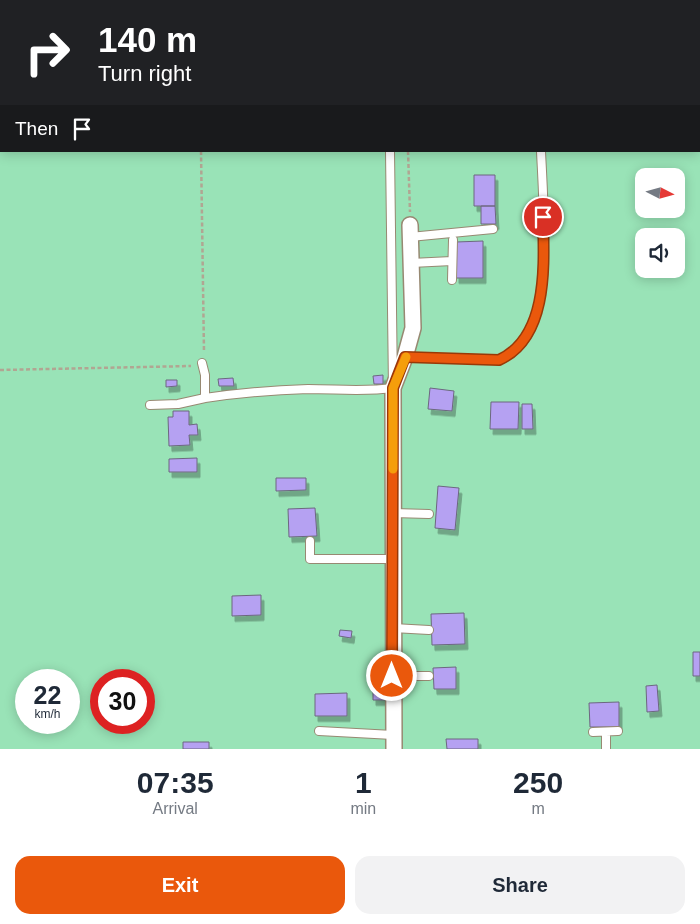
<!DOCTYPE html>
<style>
body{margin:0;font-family:Helvetica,sans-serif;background:#f2f2f3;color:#1f2937;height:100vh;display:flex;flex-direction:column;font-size:19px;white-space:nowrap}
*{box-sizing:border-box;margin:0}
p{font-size:16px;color:#747a83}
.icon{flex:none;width:28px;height:28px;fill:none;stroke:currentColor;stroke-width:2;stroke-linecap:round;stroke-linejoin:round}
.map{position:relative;height:749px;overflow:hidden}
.sheet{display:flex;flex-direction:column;background:#fff;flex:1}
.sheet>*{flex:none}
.banner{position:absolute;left:0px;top:0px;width:700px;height:152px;box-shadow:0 2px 12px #0003;background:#202124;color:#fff;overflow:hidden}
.needle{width:32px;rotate:96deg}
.buttons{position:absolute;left:635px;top:168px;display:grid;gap:10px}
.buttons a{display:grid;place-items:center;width:50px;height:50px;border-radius:10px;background:#fff;box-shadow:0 2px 12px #0003;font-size:25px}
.speed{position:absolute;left:15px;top:669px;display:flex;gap:10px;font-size:25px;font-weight:700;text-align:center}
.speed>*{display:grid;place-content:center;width:65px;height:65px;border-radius:50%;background:#fff;box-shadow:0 2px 12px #0003;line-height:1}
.speed small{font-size:12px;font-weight:400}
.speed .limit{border:8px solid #d22;background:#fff;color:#111}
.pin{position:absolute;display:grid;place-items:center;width:42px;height:42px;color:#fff;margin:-21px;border:2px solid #fff;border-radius:50%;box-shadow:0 1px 5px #0007}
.me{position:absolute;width:55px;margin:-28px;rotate:0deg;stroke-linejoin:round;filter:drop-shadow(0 0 4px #0008)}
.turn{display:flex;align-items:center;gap:18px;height:105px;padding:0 15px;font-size:22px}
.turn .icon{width:65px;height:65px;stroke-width:2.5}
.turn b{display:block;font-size:35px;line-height:42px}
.then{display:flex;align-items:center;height:48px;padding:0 15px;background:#0003;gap:10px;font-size:19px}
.eta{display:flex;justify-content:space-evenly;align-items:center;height:85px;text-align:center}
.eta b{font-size:30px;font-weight:700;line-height:35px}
.button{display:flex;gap:10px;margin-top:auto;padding:10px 15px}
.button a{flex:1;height:58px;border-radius:15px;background:#ea580c;color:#fff;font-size:20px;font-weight:700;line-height:58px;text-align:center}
.button a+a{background:#f2f2f3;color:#1f2937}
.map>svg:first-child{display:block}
.green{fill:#99e3b7;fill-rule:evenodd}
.building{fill:#b5a1f2;stroke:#6c677f;filter:url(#shadow)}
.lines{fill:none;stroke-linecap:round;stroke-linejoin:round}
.service-casing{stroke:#978972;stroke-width:10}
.minor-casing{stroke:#978972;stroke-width:18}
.path{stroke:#b1a592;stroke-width:2.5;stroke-dasharray:4 2.5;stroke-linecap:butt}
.service{stroke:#fff;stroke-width:8}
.minor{stroke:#fff;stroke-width:15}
.route-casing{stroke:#983908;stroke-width:12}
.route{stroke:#ea580c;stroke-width:9}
.slow{stroke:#f59e0b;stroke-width:9}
</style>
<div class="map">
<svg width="700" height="749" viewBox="0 0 700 749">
<defs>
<filter id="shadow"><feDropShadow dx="3" dy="5.5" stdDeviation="0" flood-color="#0004"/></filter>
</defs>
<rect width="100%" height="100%" fill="#f7e7ce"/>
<!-- green -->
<path class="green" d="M 0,0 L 700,0 L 700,749 L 0,749 ZM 1,1 L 699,1 L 699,151 L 1,151 ZM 644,176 L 676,176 L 676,209 L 644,209 ZM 644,236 L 676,236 L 676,269 L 644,269 ZM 26,680 L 69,680 L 69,722 L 26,722 ZM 101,680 L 144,680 L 144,722 L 101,722 Z"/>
<!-- building -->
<path class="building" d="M 474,175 L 495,175 L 495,206 L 474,206 Z
M 481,206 L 495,206 L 496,224 L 481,224 Z
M 483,241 L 483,278 L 456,278 L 456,242 Z
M 383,375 L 383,384 L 374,384 L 373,376 Z
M 233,378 L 234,386 L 219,386 L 218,379 Z
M 166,380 L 177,380 L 177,386 L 166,387 Z
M 430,388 L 454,391 L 452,411 L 428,409 Z
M 491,402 L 519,402 L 518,429 L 490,429 Z
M 522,404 L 532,404 L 533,429 L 522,429 Z
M 173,411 L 189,411 L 189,425 L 197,424 L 198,435 L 189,435 L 190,445 L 169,446 L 168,417 L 173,417 Z
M 197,458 L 197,472 L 169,472 L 169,459 Z
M 276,478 L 306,478 L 306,490 L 276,491 Z
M 438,486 L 459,488 L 455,530 L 435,528 Z
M 315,508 L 317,536 L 289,537 L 288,509 Z
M 261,595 L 261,615 L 232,616 L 232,596 Z
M 464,613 L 465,644 L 432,645 L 431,614 Z
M 340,630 L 352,631 L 351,638 L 339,636 Z
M 693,652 L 700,652 L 700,676 L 693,676 Z
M 456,667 L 456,689 L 434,689 L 433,668 Z
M 373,676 L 387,676 L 387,700 L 373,700 Z
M 657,685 L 659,711 L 647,712 L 646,686 Z
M 347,693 L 347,716 L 315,716 L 315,694 Z
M 619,702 L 619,727 L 590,727 L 589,703 Z
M 446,739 L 478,739 L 478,749 L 447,749 Z
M 183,742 L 209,742 L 209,749 L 183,749 Z"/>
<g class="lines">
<defs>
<path id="service" d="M 372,0 L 374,1
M 410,237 L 493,229
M 411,263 L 452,261
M 452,280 L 453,240
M 405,357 L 499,360 C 509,356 519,348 525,339 C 552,303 543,197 541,151
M 205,398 C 239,393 273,390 308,389 C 337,389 364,392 393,388 L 390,151
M 150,405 L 178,404 L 205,398 L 205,375 L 202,363
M 393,513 L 429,514
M 310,541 L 310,559 L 392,559
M 393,628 L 429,630
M 393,676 L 429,676
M 319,731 L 393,735
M 593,732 L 618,731
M 606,732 L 606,749"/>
<path id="minor" d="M 394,749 L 393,388 L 405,357 L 413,328 L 410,225"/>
</defs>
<!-- service casing -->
<use href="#service" class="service-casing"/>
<!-- minor casing -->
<use href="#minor" class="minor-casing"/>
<!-- path -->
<path class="path" d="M 199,0 L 199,1
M 405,0 L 405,1
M 201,151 L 204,352
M 408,151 L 410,212
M 0,370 L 191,366"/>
<!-- service -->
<use href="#service" class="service"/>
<!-- minor -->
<use href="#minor" class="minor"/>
</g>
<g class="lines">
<defs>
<path id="route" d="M 392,676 L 393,388 L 405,357 L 499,360 C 549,337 544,264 543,217"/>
</defs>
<!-- route casing -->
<use href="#route" class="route-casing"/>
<!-- route -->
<use href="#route" class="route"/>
<!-- slow -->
<path class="slow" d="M 393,469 L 393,388 L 406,357"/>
</g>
</svg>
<div class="buttons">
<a><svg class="needle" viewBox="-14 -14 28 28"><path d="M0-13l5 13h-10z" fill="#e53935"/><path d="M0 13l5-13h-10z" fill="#747a83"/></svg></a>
<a><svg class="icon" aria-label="sound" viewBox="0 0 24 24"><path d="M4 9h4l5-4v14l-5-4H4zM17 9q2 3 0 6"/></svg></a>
</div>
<div class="speed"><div>22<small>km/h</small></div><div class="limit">30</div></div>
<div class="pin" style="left:543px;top:217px;background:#d93025"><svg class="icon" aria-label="arrive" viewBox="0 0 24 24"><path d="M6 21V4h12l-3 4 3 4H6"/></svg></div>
<svg class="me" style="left:392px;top:676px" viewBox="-20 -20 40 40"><circle r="17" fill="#ea580c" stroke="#fff" stroke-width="3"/><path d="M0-11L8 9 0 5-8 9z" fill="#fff"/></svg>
<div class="banner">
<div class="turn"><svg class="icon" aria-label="right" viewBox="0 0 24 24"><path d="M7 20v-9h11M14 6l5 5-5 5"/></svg><div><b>140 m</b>Turn right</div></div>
<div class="then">Then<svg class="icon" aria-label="arrive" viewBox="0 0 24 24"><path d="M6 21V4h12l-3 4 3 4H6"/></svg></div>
</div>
</div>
<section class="sheet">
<div class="eta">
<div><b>07:35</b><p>Arrival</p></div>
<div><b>1</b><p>min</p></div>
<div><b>250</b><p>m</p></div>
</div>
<div class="button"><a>Exit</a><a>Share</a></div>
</section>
